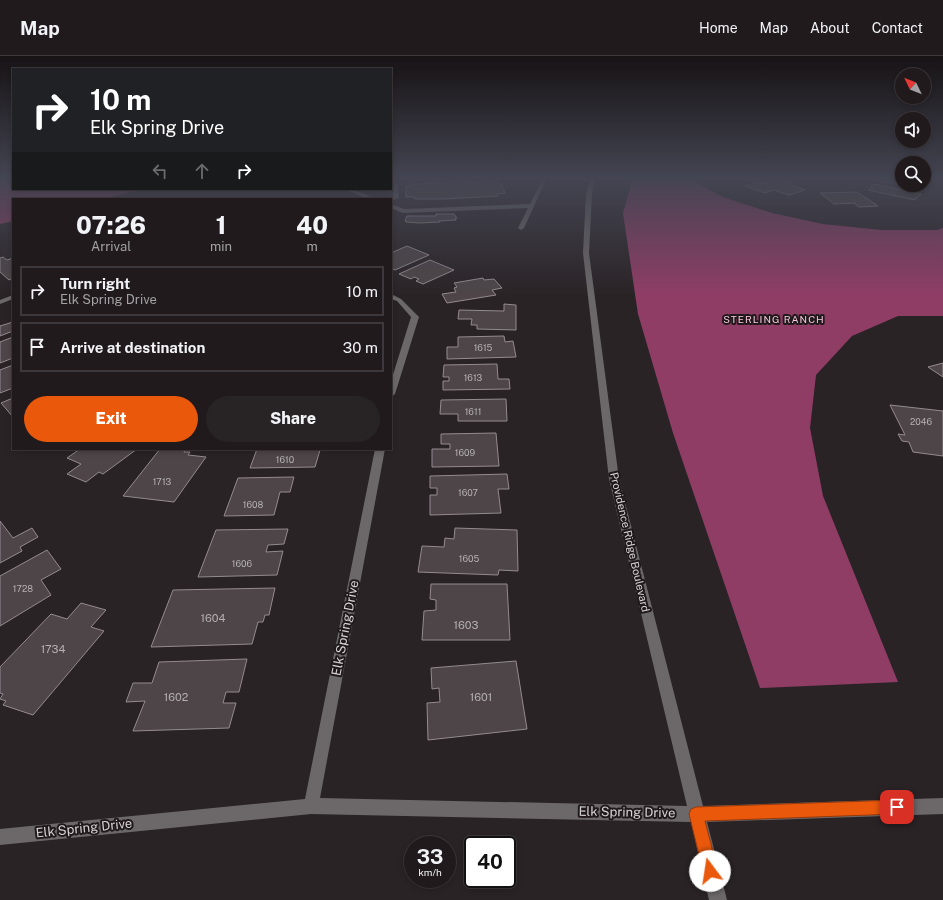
<!DOCTYPE html>
<style>
body{margin:0;font-family:"Public Sans",sans-serif;background:#282325;color:#f1f3f6;height:100vh;display:flex;flex-direction:column;font-size:15px;white-space:nowrap}
*{box-sizing:border-box;margin:0}
p{font-size:13px;color:#a2a1a3}
.icon{flex:none;width:22px;height:22px;fill:none;stroke:currentColor;stroke-width:2;stroke-linecap:round;stroke-linejoin:round}
.map{position:relative;flex:1;overflow:hidden}
.drawer{position:absolute;left:12px;top:142px;width:380px;height:252px;display:flex;flex-direction:column;background:#201a1c;border-radius:0px;box-shadow:0 2px 6px #0003,0 0 0 1px #3d383b}
.drawer>*{flex:none}
.banner{position:absolute;left:12px;top:12px;width:380px;height:122px;border-radius:0px;box-shadow:0 2px 6px #0003,0 0 0 1px #3d383b;background:#202124;color:#fff;overflow:hidden}
.needle{width:26px;rotate:313deg}
.fabs{position:absolute;left:895px;top:12px;display:grid;gap:8px}
.fabs a{display:grid;place-items:center;width:36px;height:36px;border-radius:50%;background:#201a1c;box-shadow:0 2px 6px #0003,0 0 0 1px #3d383b;font-size:20px}
.speed{position:absolute;left:404px;top:780px;display:flex;gap:8px;font-size:20px;font-weight:700;text-align:center}
.speed>*{display:grid;place-content:center;width:52px;height:52px;border-radius:50%;background:#201a1c;box-shadow:0 2px 6px #0003,0 0 0 1px #3d383b;line-height:1}
.speed small{font-size:10px;font-weight:400}
.speed .limit{border:2px solid #111;border-radius:6px;background:#fff;color:#111}
.pin{position:absolute;display:grid;place-items:center;width:34px;height:34px;color:#fff;margin:-17px;border-radius:8px;box-shadow:0 2px 6px #0006}
.me{position:absolute;width:44px;margin:-22px;rotate:346deg;stroke-linejoin:round;filter:drop-shadow(0 0 3px #0008)}
.turn{display:flex;align-items:center;gap:14px;height:84px;padding:0 12px;font-size:18px}
.turn .icon{width:52px;height:52px;stroke-width:2.5}
.turn b{display:block;font-size:28px;line-height:34px}
.lanes{display:flex;align-items:center;height:38px;padding:0 12px;background:#0003;justify-content:center;gap:20px;direction:ltr}
.lanes .off{opacity:.35}
.eta{display:flex;justify-content:space-evenly;align-items:center;height:68px;text-align:center}
.eta b{font-size:24px;font-weight:800;line-height:28px}
.button{display:flex;gap:8px;margin-top:auto;padding:8px 12px}
.button a{flex:1;height:46px;border-radius:24px;background:#ea580c;color:#fff;font-size:16px;font-weight:800;line-height:46px;text-align:center}
.button a+a{background:#282325;color:#f1f3f6}
ul{padding:0;list-style:none}
li{display:flex;align-items:center;gap:12px;height:50px;margin:0 8px 6px;padding:0 4px;border:2px solid #3d383b;border-radius:0px}
li div{flex:1}
li b{display:block;font-size:15px}
li em{font-style:normal}
header{display:flex;align-items:center;gap:24px;box-sizing:border-box;height:56px;padding:0 20px;background:#201a1c;border-bottom:1px solid #3d383b}
header strong{font-size:19px}
nav{display:flex;gap:22px;margin-inline-start:auto;font-size:14px}
.map>svg:first-child{display:block}
.water{fill:#903d66}
.building{fill:#4d4548;stroke:#948b8f}
.lines{fill:none;stroke-linecap:round;stroke-linejoin:round}
.minor{fill:#6c6869;fill-rule:evenodd}
.route{fill:#ea580c;stroke:#983908}
.labels{text-anchor:middle;dominant-baseline:central;stroke-width:4;stroke-linejoin:round;paint-order:stroke}
.number-label{font-size:9px;fill:#b4afb1}
.far-neighbourhood-label{font-size:10px;letter-spacing:1px;fill:#f8c8dc;stroke:#20191c}
.street-label{font-size:11px;fill:#d7d2d4;stroke:#20191c}
.near-number-label{font-size:11px;fill:#b4afb1}
.near-street-label{font-size:13px;fill:#d7d2d4;stroke:#20191c}
</style>
<header>
<strong>Map</strong>
<nav><a>Home</a><a>Map</a><a>About</a><a>Contact</a></nav>
</header>
<div class="map">
<svg width="943" height="844" viewBox="0 0 943 844">
<rect width="100%" height="100%" fill="#2a2326"/>
<!-- water -->
<path class="water" d="M 13,122 L 13,133 L 144,133 L 103,143 L 13,143 L 13,165 L 0,168 L 0,125 Z
M 633,122 L 694,122 L 695,126 L 723,141 L 772,157 L 823,168 L 881,174 L 937,174 L 943,172 L 943,260 L 898,260 L 852,280 L 816,319 L 810,372 L 823,440 L 898,626 L 760,632 L 673,377 L 638,258 L 623,157 Z"/>
<!-- building -->
<path class="building" d="M 780,122 L 793,126 L 787,128 L 805,134 L 789,139 L 773,134 L 765,137 L 745,130 L 758,126 L 763,128 Z
M 875,122 L 901,122 L 902,129 L 919,129 L 917,132 L 873,124 Z
M 468,126 L 469,127 L 480,126 L 501,127 L 505,137 L 497,138 L 498,140 L 445,143 L 415,143 L 414,141 L 406,141 L 406,130 L 413,130 L 413,128 Z
M 874,128 L 921,138 L 915,144 L 868,134 Z
M 857,136 L 878,150 L 859,151 L 854,147 L 834,148 L 820,137 Z
M 436,158 L 454,158 L 457,162 L 455,162 L 456,164 L 439,165 L 440,166 L 419,167 L 406,166 L 405,165 L 407,160 L 436,160 Z
M 407,190 L 429,199 L 395,214 L 391,212 L 391,197 Z
M 3,201 L 7,204 L 13,202 L 13,222 L 9,224 L 0,216 L 0,202 Z
M 430,204 L 454,214 L 423,228 L 416,225 L 419,223 L 414,221 L 411,223 L 399,218 Z
M 483,222 L 484,224 L 494,223 L 502,232 L 492,234 L 496,239 L 447,247 L 442,238 L 456,236 L 454,232 L 457,231 L 454,227 Z
M 504,248 L 516,249 L 516,274 L 477,273 L 477,269 L 471,269 L 472,263 L 458,263 L 459,254 L 504,255 Z
M 13,266 L 13,275 L 0,280 L 0,270 Z
M 504,280 L 505,286 L 513,285 L 516,301 L 447,303 L 447,291 L 458,291 L 458,281 Z
M 13,281 L 13,302 L 0,307 L 0,286 Z
M 943,307 L 943,321 L 928,311 Z
M 497,308 L 498,323 L 509,323 L 510,333 L 443,334 L 443,325 L 449,325 L 449,321 L 443,321 L 444,309 Z
M 13,309 L 13,332 L 0,337 L 0,314 Z
M 13,342 L 13,361 L 1,347 Z
M 506,343 L 507,365 L 458,365 L 458,358 L 440,358 L 441,344 Z
M 890,349 L 943,355 L 943,400 L 913,396 L 909,386 L 902,385 L 898,378 L 905,379 Z
M 496,377 L 499,410 L 432,411 L 432,393 L 450,393 L 450,388 L 441,388 L 441,378 Z
M 80,393 L 137,393 L 103,418 L 99,416 L 86,426 L 67,418 L 81,408 L 67,402 Z
M 160,393 L 185,394 L 184,396 L 190,396 L 188,399 L 206,401 L 174,446 L 123,440 Z
M 257,393 L 299,393 L 320,394 L 315,411 L 250,412 Z
M 507,418 L 509,433 L 498,433 L 501,457 L 430,459 L 430,439 L 437,439 L 437,432 L 430,432 L 430,420 Z
M 294,421 L 290,436 L 280,436 L 274,459 L 224,460 L 238,422 Z
M 0,465 L 13,482 L 32,472 L 38,481 L 20,491 L 22,495 L 0,507 Z
M 455,472 L 517,474 L 518,515 L 499,514 L 498,519 L 418,516 L 422,490 L 444,491 L 445,482 L 454,483 Z
M 288,473 L 284,488 L 268,489 L 266,496 L 283,495 L 277,519 L 198,521 L 216,474 Z
M 47,494 L 61,513 L 41,524 L 51,539 L 0,570 L 0,520 Z
M 431,528 L 507,528 L 510,584 L 422,584 L 424,555 L 436,554 L 436,544 L 430,543 Z
M 275,532 L 269,559 L 265,559 L 263,566 L 258,566 L 252,588 L 151,591 L 173,534 Z
M 81,547 L 106,554 L 91,571 L 104,575 L 33,659 L 3,649 L 6,645 L 0,643 L 3,638 L 0,637 L 0,611 L 51,558 L 67,563 Z
M 247,603 L 239,636 L 226,636 L 223,647 L 236,647 L 229,672 L 133,675 L 145,645 L 126,646 L 133,627 L 152,627 L 159,606 Z
M 516,605 L 527,673 L 428,684 L 427,647 L 440,646 L 439,632 L 432,633 L 431,612 Z"/>
<g class="lines">
<!-- minor -->
<path class="minor" d="M 543,122 L 547,122 L 524,172 L 521,174 L 518,172 L 528,152 L 403,157 L 391,152 L 391,148 L 404,153 L 530,148 Z
M 591,122 L 595,122 L 592,137 L 589,197 L 619,423 L 703,750 L 943,742 L 943,758 L 707,766 L 727,844 L 709,844 L 691,766 L 311,758 L 0,789 L 0,773 L 305,743 L 375,393 L 385,393 L 320,742 L 687,750 L 609,423 L 583,197 L 586,137 Z
M 391,125 L 398,128 L 399,142 L 391,145 L 391,143 L 388,143 L 393,141 L 394,129 L 391,128 Z
M 344,133 L 352,133 L 376,143 L 368,143 Z
M 391,238 L 401,243 L 419,261 L 395,338 L 391,341 L 391,325 L 411,261 L 397,245 L 391,243 Z
M 13,239 L 13,243 L 0,248 L 0,244 Z"/>
</g>
<!-- sky -->
<linearGradient id="sky" x2="0" y2="1"><stop stop-color="#171315"/><stop offset="0.51" stop-color="#444552"/><stop offset="1" stop-color="#444552" stop-opacity="0"/></linearGradient>
<rect width="943" height="240" fill="url(#sky)"/>
<!-- route -->
<path class="route" d="M 897,744 L 902,746 L 904,751 L 902,756 L 897,758 L 705,765 L 718,815 L 716,821 L 710,823 L 705,821 L 703,815 L 689,758 L 691,753 L 696,751 Z"/>
<g class="labels">
<!-- number labels -->
<g class="number-label">
<text x="483" y="291">1615</text>
<text x="473" y="321">1613</text>
<text x="473" y="355">1611</text>
<text x="921" y="365">2046</text>
<text x="465" y="396">1609</text>
<text x="285" y="403">1610</text>
<text x="162" y="425">1713</text>
<text x="468" y="436">1607</text>
<text x="253" y="448">1608</text>
<text x="469" y="502">1605</text>
<text x="242" y="507">1606</text>
<text x="23" y="532">1728</text>
</g>
<!-- far-neighbourhood labels -->
<g class="far-neighbourhood-label">
<text x="774" y="263">STERLING RANCH</text>
</g>
<!-- street labels -->
<g class="street-label">
<text transform="translate(630 486) rotate(77)">Providence Ridge Boulevard</text>
</g>
<!-- near-number labels -->
<g class="near-number-label">
<text x="213" y="562">1604</text>
<text x="466" y="569">1603</text>
<text x="53" y="593">1734</text>
<text x="176" y="641">1602</text>
<text x="481" y="641">1601</text>
</g>
<!-- near-street labels -->
<g class="near-street-label">
<text transform="translate(345 572) rotate(-79)">Elk Spring Drive</text>
<text transform="translate(627 756) rotate(1)">Elk Spring Drive</text>
<text transform="translate(84 772) rotate(-6)">Elk Spring Drive</text>
</g>
</g>
</svg>
<div class="fabs">
<a><svg class="needle" viewBox="-14 -14 28 28"><path d="M0-13l5 13h-10z" fill="#e53935"/><path d="M0 13l5-13h-10z" fill="#a2a1a3"/></svg></a>
<a><svg class="icon" aria-label="sound" viewBox="0 0 24 24"><path d="M4 9h4l5-4v14l-5-4H4zM17 9q2 3 0 6"/></svg></a>
<a><svg class="icon" aria-label="search" viewBox="0 0 24 24"><circle cx="10" cy="10" r="6"/><path d="M15 15l6 6"/></svg></a>
</div>
<div class="speed"><div>33<small>km/h</small></div><div class="limit">40</div></div>
<div class="pin" style="left:897px;top:751px;background:#d93025"><svg class="icon" aria-label="arrive" viewBox="0 0 24 24"><path d="M6 21V4h12l-3 4 3 4H6"/></svg></div>
<svg class="me" style="left:710px;top:815px" viewBox="-20 -20 40 40"><circle r="19" fill="#fff"/><path d="M0-13L10 11 0 6-10 11z" fill="#ea580c"/></svg>
<div class="banner">
<div class="turn"><svg class="icon" aria-label="right" viewBox="0 0 24 24"><path d="M7 20v-9h11M14 6l5 5-5 5"/></svg><div><b>10 m</b>Elk Spring Drive</div></div>
<div class="lanes"><svg class="icon off" aria-label="left" viewBox="0 0 24 24"><path d="M17 20v-9H6M10 6l-5 5 5 5"/></svg><svg class="icon off" aria-label="ahead" viewBox="0 0 24 24"><path d="M12 20V5M6 11l6-6 6 6"/></svg><svg class="icon" aria-label="right" viewBox="0 0 24 24"><path d="M7 20v-9h11M14 6l5 5-5 5"/></svg></div>
</div>
<section class="drawer">
<div class="eta">
<div><b>07:26</b><p>Arrival</p></div>
<div><b>1</b><p>min</p></div>
<div><b>40</b><p>m</p></div>
</div>
<ul>
<li><svg class="icon" aria-label="right" viewBox="0 0 24 24"><path d="M7 20v-9h11M14 6l5 5-5 5"/></svg><div><b>Turn right</b><p>Elk Spring Drive</p></div><em>10 m</em></li>
<li><svg class="icon" aria-label="arrive" viewBox="0 0 24 24"><path d="M6 21V4h12l-3 4 3 4H6"/></svg><div><b>Arrive at destination</b></div><em>30 m</em></li>
</ul>
<div class="button"><a>Exit</a><a>Share</a></div>
</section>
</div>
